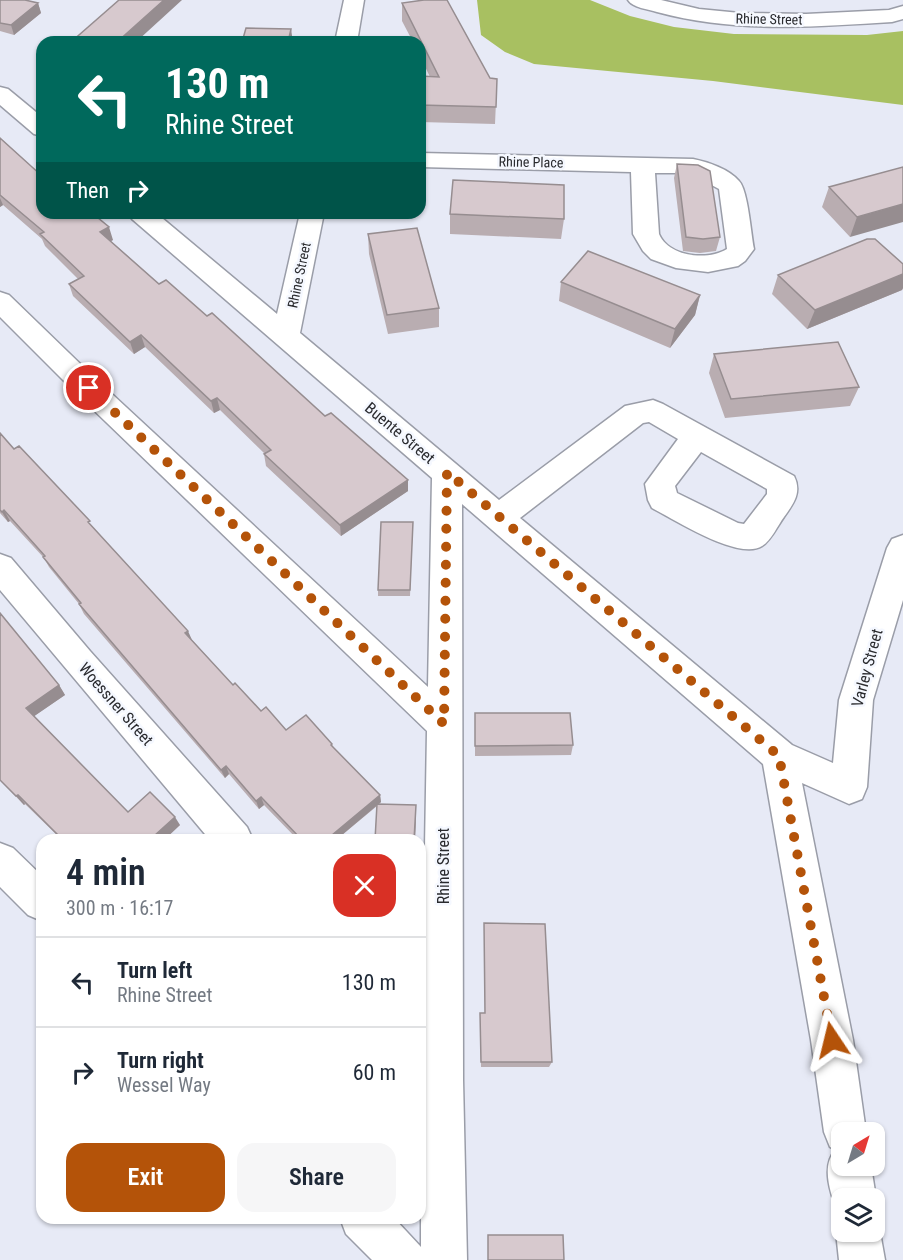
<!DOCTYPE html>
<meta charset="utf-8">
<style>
body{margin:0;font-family:"Roboto Condensed",sans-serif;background:#f6f6f7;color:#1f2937;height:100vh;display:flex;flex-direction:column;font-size:22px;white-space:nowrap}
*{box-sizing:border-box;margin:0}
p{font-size:20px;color:#747a83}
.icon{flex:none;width:33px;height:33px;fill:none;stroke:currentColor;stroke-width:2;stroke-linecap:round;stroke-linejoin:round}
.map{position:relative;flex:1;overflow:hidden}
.side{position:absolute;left:36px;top:834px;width:390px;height:390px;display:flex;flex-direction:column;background:#fff;border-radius:18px;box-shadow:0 2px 4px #0004}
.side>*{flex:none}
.banner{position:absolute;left:36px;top:36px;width:390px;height:183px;border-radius:18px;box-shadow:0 2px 4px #0004;background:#00695c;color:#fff;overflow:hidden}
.needle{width:39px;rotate:38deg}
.buttons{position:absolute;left:831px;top:1122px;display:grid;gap:12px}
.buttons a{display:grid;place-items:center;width:54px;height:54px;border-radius:12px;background:#fff;box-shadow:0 2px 4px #0004;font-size:30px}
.pin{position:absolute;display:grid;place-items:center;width:51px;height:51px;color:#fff;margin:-26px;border:3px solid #fff;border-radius:50%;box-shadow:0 2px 6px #0007}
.me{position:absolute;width:66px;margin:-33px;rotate:350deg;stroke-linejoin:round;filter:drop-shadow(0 0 4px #0008)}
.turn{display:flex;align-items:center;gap:21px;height:126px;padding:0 30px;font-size:27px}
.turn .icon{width:78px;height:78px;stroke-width:2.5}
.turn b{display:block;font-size:42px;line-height:51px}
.then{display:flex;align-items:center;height:57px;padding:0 30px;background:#0003;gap:12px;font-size:22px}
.round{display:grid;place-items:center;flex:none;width:63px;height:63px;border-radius:18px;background:#f6f6f7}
.summary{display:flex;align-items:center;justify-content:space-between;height:102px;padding:0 30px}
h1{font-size:36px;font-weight:600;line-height:45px}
.primary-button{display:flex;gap:12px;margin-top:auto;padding:12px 30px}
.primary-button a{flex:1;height:69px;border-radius:18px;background:#b45309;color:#fff;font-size:24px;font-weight:600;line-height:69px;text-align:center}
.primary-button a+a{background:#f6f6f7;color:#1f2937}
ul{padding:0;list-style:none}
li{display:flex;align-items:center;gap:18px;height:90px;padding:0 30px;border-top:2px solid #e0e1e3}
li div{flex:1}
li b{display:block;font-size:22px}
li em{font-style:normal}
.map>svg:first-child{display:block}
.forest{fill:#a8c061}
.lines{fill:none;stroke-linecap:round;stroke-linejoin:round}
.minor-casing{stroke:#9a9da8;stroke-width:3}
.minor{fill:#fff;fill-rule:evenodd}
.wall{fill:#b9adb1}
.shaded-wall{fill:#968d90}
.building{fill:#d7c9ce;stroke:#968d90;stroke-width:1.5}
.route{stroke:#b45309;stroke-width:10;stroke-dasharray:0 18}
.labels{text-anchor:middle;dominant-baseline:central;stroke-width:5;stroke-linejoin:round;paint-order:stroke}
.far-street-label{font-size:14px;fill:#2a2b2f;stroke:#f5f8ff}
.street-label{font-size:16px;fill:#2a2b2f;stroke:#f5f8ff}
</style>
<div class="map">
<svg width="903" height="1260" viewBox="0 0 903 1260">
<rect width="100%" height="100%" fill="#e7eaf6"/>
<!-- forest -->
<path class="forest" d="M 477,0 L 590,0 L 630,16 L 674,27 L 734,34 L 867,35 L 903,31 L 903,105 L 713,81 L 534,64 L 505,52 L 481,35 Z"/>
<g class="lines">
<defs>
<path id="minor" d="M 344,0 L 364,0 L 357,42 L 335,42 Z
M 628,0 L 661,0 L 699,9 L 740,13 L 806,14 L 889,10 L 903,6 L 903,19 L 892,22 C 813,27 734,33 657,12 C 648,9 633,8 628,0 Z
M 0,87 L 8,89 L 42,117 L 42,136 L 34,134 L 0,105 Z
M 420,153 L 693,159 C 708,162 729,169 739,181 C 748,190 751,235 754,249 L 745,261 L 738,266 L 708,272 L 676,268 L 651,259 L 643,251 L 633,234 L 631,172 L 420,167 ZM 655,173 L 689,173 L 719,189 L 727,249 C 708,261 669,257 659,234 Z
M 129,213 L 156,213 L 277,314 L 300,213 L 324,213 L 300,333 L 499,500 L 625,406 L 653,400 L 663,404 L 794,476 C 802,492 794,503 784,517 C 778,525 771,541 762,546 C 739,561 675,520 652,508 L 648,500 L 645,484 L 678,439 L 649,422 L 643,423 L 520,518 L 792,745 L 833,763 L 839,700 L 887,548 L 892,539 L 903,535 L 903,600 L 873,700 L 867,787 L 862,799 L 849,804 L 802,783 L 853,1040 L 866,1132 L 842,1132 L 842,1166 L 871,1166 L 876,1198 L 874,1202 L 874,1198 L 842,1198 L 842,1215 L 838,1214 C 831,1195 820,1165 836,1150 L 830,1147 L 824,1132 L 811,1040 L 763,764 L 462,504 L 463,1080 L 467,1260 L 372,1260 L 346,1234 L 340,1218 L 394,1218 L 421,1247 L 421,1080 L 427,731 L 79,396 L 0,317 L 0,292 L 9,295 L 99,382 L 428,687 L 432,478 L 132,219 ZM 701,452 L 767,489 L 767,494 L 744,524 L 738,523 L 677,493 L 675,486 Z
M 0,554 L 11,558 L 90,651 L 247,827 L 253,840 L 210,840 L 0,590 Z
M 0,843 L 13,848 L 42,876 L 42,921 L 28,915 L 0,887 Z
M 842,1218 L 842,1232 L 874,1232 L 874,1218 L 880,1232 L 885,1260 L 839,1260 L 836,1232 Z"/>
</defs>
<!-- minor casing -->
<use href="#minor" class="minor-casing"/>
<!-- minor -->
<use href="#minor" class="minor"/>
</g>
<!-- wall -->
<path class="wall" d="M 0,0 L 38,3 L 41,13 L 14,35 L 0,31 Z
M 402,3 L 490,78 L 497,79 L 495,124 L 420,122 L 420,76 L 430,77 L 420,56 L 420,42 L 413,42 L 402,21 Z
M 0,138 L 113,240 L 111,241 L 159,284 L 207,316 L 408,491 L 341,536 L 266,466 L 264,454 L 265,454 L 220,410 L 214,413 L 145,347 L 134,354 L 73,296 L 69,284 L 78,279 L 45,246 L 42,239 L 3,205 L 0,207 Z
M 677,164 L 720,237 L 716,251 L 700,253 L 683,251 L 674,178 Z
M 903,167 L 850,237 L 822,207 L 829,187 Z
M 450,214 L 564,219 L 561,239 L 450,234 Z
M 368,234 L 439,308 L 439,327 L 388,334 L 369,254 Z
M 903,264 L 903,288 L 902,290 L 807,329 L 772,294 L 778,275 Z
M 561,282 L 700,295 L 695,315 L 670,348 L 559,301 Z
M 714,354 L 859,387 L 850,406 L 725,418 L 709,373 Z
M 0,433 L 14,449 L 92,526 L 192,640 L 233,685 L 261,711 L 286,730 L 332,744 L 333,748 L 380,795 L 381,802 L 379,804 L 416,805 L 416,814 L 415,840 L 375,840 L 377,806 L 336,840 L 298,840 L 264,805 L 259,809 L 229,774 L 225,778 L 84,614 L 79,604 L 49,567 L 44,558 L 10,521 L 8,522 L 0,513 Z
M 413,522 L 410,596 L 378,596 L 378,590 Z
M 0,613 L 59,685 L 65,695 L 34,716 L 128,812 L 180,825 L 164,840 L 62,840 L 25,804 L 24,805 L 0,780 Z
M 475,723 L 573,745 L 571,755 L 475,756 Z
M 484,923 L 552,1062 L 549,1067 L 481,1067 L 480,1019 L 480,1013 L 485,1013 Z"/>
<!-- shaded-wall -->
<path class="shaded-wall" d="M 164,0 L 182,0 L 136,42 L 117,42 Z
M 38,3 L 41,13 L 14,35 L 11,25 Z
M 291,29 L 293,42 L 288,42 Z
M 0,198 L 3,205 L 0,207 Z
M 903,204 L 903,222 L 850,237 L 857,217 Z
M 109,227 L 113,240 L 105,244 L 100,232 Z
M 903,274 L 903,288 L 902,290 L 807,329 L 815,310 Z
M 700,295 L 695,315 L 670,348 L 675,329 Z
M 141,335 L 145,347 L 134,354 L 130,342 Z
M 217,398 L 220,410 L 214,413 L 211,401 Z
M 408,480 L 408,491 L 341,536 L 340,525 Z
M 4,510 L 10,521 L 8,522 L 2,512 Z
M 188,631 L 192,640 L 185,633 Z
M 59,685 L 65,695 L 33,717 L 26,708 Z
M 226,766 L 229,774 L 225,778 L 221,770 Z
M 18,795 L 25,804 L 24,805 L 16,796 Z
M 380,795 L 381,802 L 336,840 L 326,840 Z
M 261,797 L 264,805 L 259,809 L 256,801 Z
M 416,805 L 416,814 L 415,840 L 414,840 Z
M 175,817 L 180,825 L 164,840 L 156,840 L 154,836 Z"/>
<!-- building -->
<path class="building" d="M 0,0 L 25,0 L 38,3 L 11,25 L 0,23 Z
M 119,0 L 164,0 L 117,42 L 71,42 Z
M 424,0 L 447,0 L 490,78 L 497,79 L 496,107 L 420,105 L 420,76 L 439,77 L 402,3 Z
M 246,28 L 291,29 L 288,42 L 242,42 Z
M 0,138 L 42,176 L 42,213 L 92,213 L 109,227 L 100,232 L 159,284 L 166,280 L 207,316 L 212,313 L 325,416 L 331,413 L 408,480 L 340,525 L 264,454 L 271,450 L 217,398 L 211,401 L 141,335 L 130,342 L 69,284 L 84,276 L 40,234 L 44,232 L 0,195 Z
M 677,164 L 698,165 L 710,171 L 720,237 L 703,239 L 686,237 Z
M 903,167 L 903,204 L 857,217 L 829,187 Z
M 453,180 L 564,185 L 564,219 L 450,214 Z
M 417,228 L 439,308 L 387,315 L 368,234 Z
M 867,239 L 875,239 L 903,264 L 903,274 L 815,310 L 778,275 Z
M 588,251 L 700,295 L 675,329 L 561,282 Z
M 838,342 L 859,387 L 731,399 L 714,354 Z
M 0,433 L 14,449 L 19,446 L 90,521 L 88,522 L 188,631 L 185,633 L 233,685 L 235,683 L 261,711 L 266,707 L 286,730 L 306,715 L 332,744 L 331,745 L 380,795 L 326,840 L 302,840 L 261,797 L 256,801 L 226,766 L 221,770 L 79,604 L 81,603 L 43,557 L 45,556 L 4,510 L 2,512 L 0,510 Z
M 381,522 L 413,522 L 410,590 L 378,590 Z
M 0,613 L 59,685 L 26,708 L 128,812 L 150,792 L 175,817 L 154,836 L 158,840 L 63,840 L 18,795 L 16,796 L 0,780 Z
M 475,713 L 570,713 L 573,745 L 475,746 Z
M 377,804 L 416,805 L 414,840 L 375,840 Z
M 484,923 L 545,924 L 552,1062 L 481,1062 L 480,1013 L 485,1013 Z
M 488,1235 L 563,1235 L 564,1260 L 488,1260 Z"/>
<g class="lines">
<!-- route -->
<path class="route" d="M 89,388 L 444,724 L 447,472 L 779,756 L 832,1040"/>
</g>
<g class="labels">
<!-- far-street labels -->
<g class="far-street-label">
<text transform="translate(769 19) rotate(1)">Rhine Street</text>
<text transform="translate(531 162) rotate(1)">Rhine Place</text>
<text transform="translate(299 275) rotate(-78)">Rhine Street</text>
</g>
<!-- street labels -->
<g class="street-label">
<text transform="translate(400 433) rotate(40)">Buente Street</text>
<text transform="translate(867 668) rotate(-75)">Varley Street</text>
<text transform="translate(116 704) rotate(49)">Woessner Street</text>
<text transform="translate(443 866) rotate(-90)">Rhine Street</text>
</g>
</g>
</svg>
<div class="buttons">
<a><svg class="needle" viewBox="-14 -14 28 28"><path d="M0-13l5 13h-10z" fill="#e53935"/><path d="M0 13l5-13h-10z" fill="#747a83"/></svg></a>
<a><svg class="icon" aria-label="layers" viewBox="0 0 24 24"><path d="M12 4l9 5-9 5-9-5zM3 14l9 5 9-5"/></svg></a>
</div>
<div class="pin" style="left:89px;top:388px;background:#d93025"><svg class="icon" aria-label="arrive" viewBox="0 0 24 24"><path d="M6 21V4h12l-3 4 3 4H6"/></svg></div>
<svg class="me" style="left:832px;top:1040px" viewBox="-20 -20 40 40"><path d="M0-17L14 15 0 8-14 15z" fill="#b45309" stroke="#fff" stroke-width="4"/></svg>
<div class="banner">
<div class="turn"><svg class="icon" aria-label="left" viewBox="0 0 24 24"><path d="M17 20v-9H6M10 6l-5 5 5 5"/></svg><div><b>130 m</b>Rhine Street</div></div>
<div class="then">Then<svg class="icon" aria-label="right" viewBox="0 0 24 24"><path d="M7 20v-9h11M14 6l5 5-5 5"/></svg></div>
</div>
<section class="side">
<div class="summary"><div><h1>4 min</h1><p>300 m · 16:17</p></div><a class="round" style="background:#d93025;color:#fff"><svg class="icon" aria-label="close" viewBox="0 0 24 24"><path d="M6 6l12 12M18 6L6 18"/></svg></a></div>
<ul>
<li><svg class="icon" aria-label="left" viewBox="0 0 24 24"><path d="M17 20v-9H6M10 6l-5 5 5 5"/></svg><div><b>Turn left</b><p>Rhine Street</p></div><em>130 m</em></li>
<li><svg class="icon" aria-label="right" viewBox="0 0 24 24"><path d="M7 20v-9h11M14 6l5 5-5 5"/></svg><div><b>Turn right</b><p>Wessel Way</p></div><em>60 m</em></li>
</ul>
<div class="primary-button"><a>Exit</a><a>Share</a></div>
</section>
</div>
